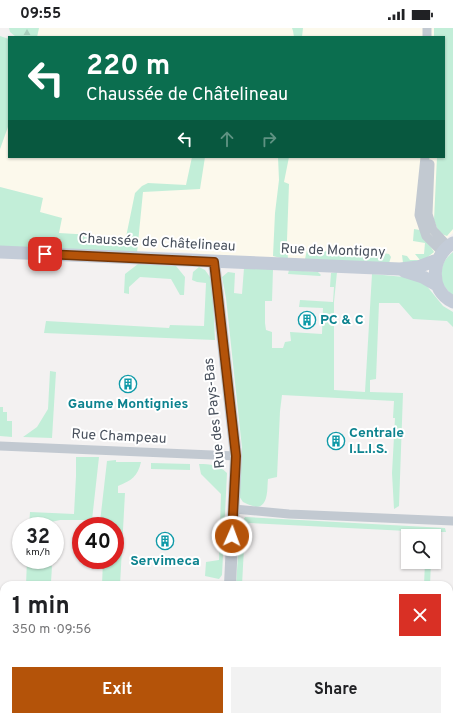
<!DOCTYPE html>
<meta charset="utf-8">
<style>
body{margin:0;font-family:Overpass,sans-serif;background:#f2f2f2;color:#202124;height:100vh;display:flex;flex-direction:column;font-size:15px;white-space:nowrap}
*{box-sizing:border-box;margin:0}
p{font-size:13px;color:#757577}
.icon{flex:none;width:22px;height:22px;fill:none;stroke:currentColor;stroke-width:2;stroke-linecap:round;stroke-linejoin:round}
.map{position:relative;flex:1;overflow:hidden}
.details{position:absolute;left:0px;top:553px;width:453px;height:140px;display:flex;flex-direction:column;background:#fff;border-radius:12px 12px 0 0;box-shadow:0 1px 3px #0004}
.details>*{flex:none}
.guide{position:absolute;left:8px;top:8px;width:437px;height:122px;border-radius:0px;box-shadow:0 1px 3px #0004;background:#0b6e4f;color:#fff;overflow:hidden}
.fabs{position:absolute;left:401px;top:501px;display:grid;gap:8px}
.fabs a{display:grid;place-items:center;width:40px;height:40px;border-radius:0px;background:#fff;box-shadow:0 1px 3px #0004;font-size:20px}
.speed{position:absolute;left:12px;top:489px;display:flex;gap:8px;font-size:20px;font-weight:700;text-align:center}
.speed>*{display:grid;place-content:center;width:52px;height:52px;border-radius:50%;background:#fff;box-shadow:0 1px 3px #0004;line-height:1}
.speed small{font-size:10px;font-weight:400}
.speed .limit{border:6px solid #d22;background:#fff;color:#111}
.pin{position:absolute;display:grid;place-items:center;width:34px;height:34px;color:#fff;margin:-17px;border-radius:8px;box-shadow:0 2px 6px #0006}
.me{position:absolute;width:44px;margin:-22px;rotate:2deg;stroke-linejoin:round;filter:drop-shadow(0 0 3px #0008)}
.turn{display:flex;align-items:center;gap:14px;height:84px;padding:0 12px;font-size:18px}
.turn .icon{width:52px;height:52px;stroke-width:2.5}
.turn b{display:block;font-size:28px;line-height:34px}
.lanes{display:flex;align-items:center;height:38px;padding:0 12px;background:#0003;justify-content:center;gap:20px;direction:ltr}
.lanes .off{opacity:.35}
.round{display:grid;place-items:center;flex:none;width:42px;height:42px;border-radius:0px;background:#f2f2f2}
.overview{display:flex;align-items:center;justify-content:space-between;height:68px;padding:0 12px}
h1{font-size:24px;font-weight:700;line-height:30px}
.action{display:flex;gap:8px;margin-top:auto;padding:8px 12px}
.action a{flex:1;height:46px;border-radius:0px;background:#b45309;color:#fff;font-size:16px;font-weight:700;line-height:46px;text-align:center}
.action a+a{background:#f2f2f2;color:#202124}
.status{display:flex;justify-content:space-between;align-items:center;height:28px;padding:0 20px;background:#fff;direction:ltr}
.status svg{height:11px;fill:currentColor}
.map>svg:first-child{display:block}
.commercial{fill:#fcf9ec}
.green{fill:#c2eed8}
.forest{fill:url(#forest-firs)}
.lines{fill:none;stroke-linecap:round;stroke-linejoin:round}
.minor{stroke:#c2c9d1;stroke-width:9}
.tertiary{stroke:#c2c9d1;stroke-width:12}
.secondary{stroke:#c4ccd8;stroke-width:13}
.route-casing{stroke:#753606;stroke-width:10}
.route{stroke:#b45309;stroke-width:7}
.labels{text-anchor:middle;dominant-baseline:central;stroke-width:4;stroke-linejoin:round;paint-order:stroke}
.street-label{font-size:14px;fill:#49515d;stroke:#fff}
.culture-label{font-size:14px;font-weight:bold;fill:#0d838f;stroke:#fff;text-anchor:start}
</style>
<div class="status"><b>09:55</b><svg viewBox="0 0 49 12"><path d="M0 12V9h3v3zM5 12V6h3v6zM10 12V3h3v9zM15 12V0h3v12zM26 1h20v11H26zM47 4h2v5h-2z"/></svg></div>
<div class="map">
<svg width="453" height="693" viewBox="0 0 453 693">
<defs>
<pattern id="forest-firs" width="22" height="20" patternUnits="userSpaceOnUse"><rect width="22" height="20" fill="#c2eed8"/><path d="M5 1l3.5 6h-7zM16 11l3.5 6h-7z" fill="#a8cebc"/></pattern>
</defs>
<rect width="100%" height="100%" fill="#f3f1f1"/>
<!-- commercial -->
<path class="commercial" d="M 39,0 L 453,0 L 453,205 L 447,210 L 436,226 L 417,236 L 291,234 L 183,224 L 54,221 L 40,184 L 42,170 L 0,159 L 0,121 L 9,96 L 9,129 L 444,129 L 444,9 L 37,9 Z"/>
<!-- green -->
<path class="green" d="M 292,0 L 303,0 L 302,9 L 294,9 L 293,3 Z
M 434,0 L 453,0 L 453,201 L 447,208 L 439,205 L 434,192 L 437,129 L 444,129 L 444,9 L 434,9 Z
M 0,8 L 9,11 L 9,96 L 0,121 Z
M 192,129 L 205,129 L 200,161 L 143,164 L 137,225 L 0,219 L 0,159 L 43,170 L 40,184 L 62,190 L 59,205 L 126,209 L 135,165 L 142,158 L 148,155 L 186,157 Z
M 278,129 L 289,129 L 284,154 L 289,156 L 287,212 L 288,232 L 273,228 L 275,185 L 279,152 Z
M 414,201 L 420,202 L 434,224 L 424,232 L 403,235 L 402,227 L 407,228 L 410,232 L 420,232 L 415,226 L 424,226 L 425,215 L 413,213 Z
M 307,222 L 383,227 L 383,225 L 389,226 L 391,229 L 389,235 L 305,231 Z
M 453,224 L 453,269 L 441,254 C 442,240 441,234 453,224 Z
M 138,236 L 176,238 L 185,249 L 184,267 L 180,267 L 171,251 L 140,249 L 129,259 L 129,266 L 124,265 L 125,246 Z
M 199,239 L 205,242 L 212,252 L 215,312 L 44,305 L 46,293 L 169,300 L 170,297 L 204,298 L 206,255 L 197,254 L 192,252 L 193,244 Z
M 244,240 L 273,241 L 272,273 L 265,273 L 265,295 L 266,302 L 272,304 L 272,320 L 283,320 L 285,314 L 291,313 L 290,304 L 322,306 L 323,280 L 299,279 L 300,272 L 333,274 L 334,259 L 330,259 L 331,245 L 337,244 L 334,274 L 334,362 L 365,364 L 372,246 L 415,250 L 426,257 L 443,278 L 453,284 L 453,299 L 447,293 L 413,291 L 399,275 L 379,275 L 376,351 L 370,352 L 370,364 L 403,365 L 399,478 L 394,481 L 392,445 L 395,390 L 393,390 L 394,373 L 282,367 L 280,383 L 277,449 L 268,451 C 267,459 269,479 256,479 C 252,478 247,476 243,474 L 239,468 L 242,420 L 226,270 L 222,249 L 228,244 L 235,245 L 234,265 L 242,266 Z
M 289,242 L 318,244 L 321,247 L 320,248 L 288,246 Z
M 50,343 L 56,344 L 52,410 L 23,409 L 37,399 L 48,381 Z
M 0,379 L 3,379 L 3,384 L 7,384 L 7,393 L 12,393 L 12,409 L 0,408 Z
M 76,429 L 99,429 L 92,492 L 60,492 L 51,494 L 50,498 L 29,498 L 30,484 L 74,486 L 76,448 Z
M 116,432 L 116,434 L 141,434 C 138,448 131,453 118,458 L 118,465 L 125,465 L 120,557 L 102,557 L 103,532 L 115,532 L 115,498 L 100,494 L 107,433 Z
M 151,435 L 190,436 L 190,442 L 151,441 Z
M 199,436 C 210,436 219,437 227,445 L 222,547 L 219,551 L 205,548 L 206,534 L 219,532 L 221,466 L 201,446 Z
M 245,489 L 445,500 L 446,504 L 431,504 L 431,508 L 427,508 L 427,504 L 249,495 L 245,501 L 242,557 L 236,557 L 240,498 Z
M 27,532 L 47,532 L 46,537 L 52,538 L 51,554 L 86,557 L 26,557 Z
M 425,534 L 431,534 L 430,557 L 424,557 Z
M 0,591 L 4,591 L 4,689 L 13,689 L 13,693 L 0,693 Z
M 137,689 L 161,689 L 161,693 L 137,693 Z"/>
<!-- forest -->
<path class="forest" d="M 9,0 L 39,0 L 37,9 L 16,9 L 10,4 Z"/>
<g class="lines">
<!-- minor -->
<path class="minor" d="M 427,0 L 427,9
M 425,129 L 419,187 L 426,208 L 442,224
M 430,136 L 428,186 L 433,202 L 448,218
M 0,418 L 236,428
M 234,481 L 289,486 L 453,493"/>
<!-- tertiary -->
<path class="tertiary" d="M 214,234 L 236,428 L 230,557
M 224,693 L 224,689"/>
<!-- secondary -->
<path class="secondary" d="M 453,215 C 431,228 428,262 453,274
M 0,224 L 400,241 L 418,239 L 437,232
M 404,243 L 423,249 L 437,257"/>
</g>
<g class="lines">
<defs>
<path id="route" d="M 45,226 L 214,234 L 236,428 L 232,508"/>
</defs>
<!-- route casing -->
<use href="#route" class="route-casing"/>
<!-- route -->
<use href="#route" class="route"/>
</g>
<!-- icons -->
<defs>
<symbol id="building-ring" viewBox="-11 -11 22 22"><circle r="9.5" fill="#fff" stroke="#0f9aa8" stroke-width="1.5"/><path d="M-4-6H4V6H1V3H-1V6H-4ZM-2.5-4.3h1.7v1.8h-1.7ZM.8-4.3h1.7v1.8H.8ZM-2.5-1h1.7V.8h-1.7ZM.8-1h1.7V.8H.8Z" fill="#0f9aa8"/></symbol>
</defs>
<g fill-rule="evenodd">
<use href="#building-ring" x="297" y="282" width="20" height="20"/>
<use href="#building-ring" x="118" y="346" width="20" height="20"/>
<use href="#building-ring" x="326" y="403" width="20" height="20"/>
<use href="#building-ring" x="155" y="503" width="20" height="20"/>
</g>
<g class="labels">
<!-- street labels -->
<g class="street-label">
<text transform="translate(157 215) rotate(3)">Chaussée de Châtelineau</text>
<text transform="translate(333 223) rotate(2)">Rue de Montigny</text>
<text transform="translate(215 385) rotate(-96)">Rue des Pays-Bas</text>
<text transform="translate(119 409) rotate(3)">Rue Champeau</text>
</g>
<!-- culture labels -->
<g class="culture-label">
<text x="320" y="292">PC &amp; C</text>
<text x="128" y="376" text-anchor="middle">Gaume Montignies</text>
<text x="349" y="405">Centrale<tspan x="349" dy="16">I.L.I.S.</tspan></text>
<text x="165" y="533" text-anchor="middle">Servimeca</text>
</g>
</g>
</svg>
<div class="fabs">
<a><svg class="icon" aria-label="search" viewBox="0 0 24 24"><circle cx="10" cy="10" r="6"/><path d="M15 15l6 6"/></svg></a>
</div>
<div class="speed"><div>32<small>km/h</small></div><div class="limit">40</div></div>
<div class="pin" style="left:45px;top:226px;background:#d93025"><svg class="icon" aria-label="arrive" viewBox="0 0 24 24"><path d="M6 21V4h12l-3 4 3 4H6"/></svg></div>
<svg class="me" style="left:232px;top:508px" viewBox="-20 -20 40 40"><circle r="17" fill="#b45309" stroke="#fff" stroke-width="3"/><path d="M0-11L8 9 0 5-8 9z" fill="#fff"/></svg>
<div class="guide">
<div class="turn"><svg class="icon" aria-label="left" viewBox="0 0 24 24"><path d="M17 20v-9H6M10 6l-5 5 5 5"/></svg><div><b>220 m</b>Chaussée de Châtelineau</div></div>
<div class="lanes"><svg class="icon" aria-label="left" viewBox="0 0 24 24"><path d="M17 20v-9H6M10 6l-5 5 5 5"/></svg><svg class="icon off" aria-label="ahead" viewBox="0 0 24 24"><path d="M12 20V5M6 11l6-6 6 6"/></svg><svg class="icon off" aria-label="right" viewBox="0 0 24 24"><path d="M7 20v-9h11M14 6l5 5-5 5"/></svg></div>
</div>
<section class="details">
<div class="overview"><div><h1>1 min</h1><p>350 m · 09:56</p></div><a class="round" style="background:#d93025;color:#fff"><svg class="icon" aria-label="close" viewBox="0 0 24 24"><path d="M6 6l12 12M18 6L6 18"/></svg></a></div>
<div class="action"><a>Exit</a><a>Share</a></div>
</section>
</div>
